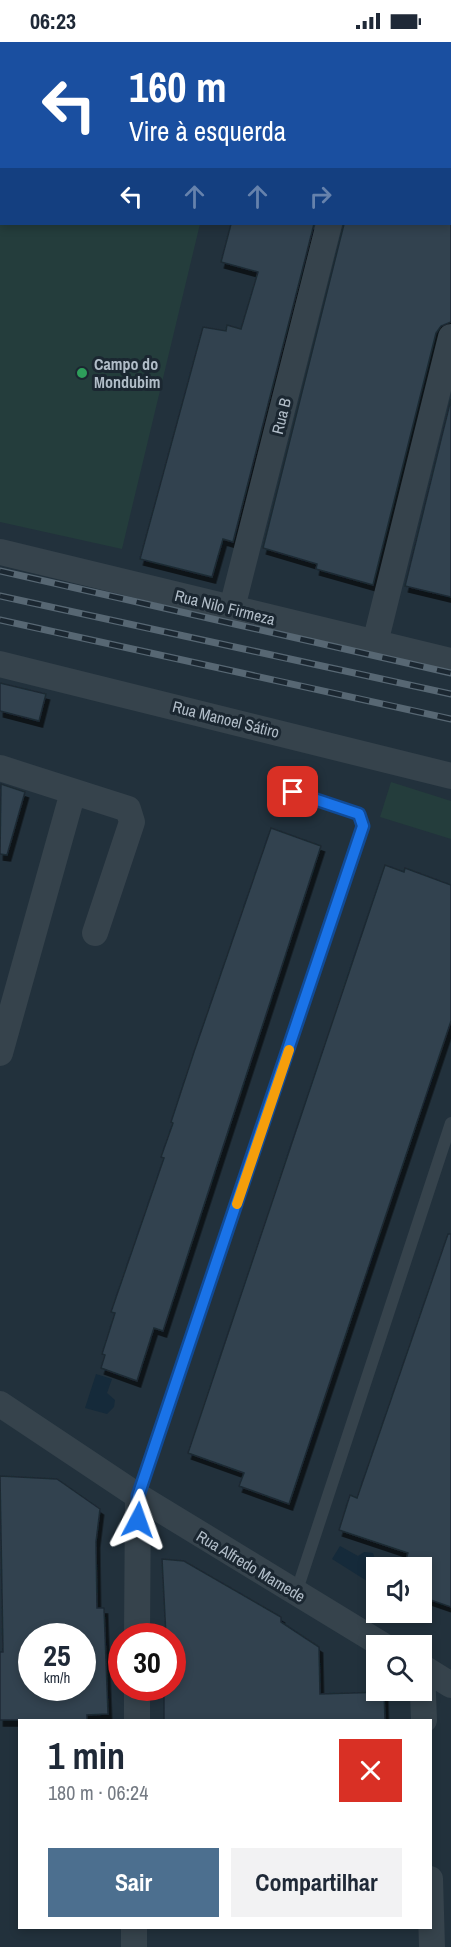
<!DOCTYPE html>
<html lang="pt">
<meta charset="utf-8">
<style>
body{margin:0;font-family:"Archivo Narrow",sans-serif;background:#f2f2f3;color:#1f2937;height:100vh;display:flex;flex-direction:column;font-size:22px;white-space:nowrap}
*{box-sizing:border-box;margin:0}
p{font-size:20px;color:#747a83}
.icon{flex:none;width:33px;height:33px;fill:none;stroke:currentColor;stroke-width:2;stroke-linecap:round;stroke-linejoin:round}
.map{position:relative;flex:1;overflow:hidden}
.details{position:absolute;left:18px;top:1677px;width:414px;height:210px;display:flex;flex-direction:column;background:#fff;border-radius:0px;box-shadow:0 3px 9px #0003}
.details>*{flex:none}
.hud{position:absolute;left:0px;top:0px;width:452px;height:183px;box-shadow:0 3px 9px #0003;background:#1a4fa0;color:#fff;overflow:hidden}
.fabs{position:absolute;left:366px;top:1515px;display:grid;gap:12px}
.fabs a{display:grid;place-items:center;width:66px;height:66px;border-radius:0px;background:#fff;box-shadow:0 3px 9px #0003;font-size:30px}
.speed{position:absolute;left:18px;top:1581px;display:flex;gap:12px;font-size:30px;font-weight:700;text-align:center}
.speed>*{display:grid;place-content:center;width:78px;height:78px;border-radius:50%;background:#fff;box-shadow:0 3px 9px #0003;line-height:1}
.speed small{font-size:15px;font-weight:400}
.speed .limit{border:9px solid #d22;background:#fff;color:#111}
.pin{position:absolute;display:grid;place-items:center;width:51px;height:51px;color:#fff;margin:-26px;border-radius:12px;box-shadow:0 3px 9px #0006}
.me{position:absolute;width:66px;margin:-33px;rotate:4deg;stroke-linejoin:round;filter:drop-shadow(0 0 4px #0008)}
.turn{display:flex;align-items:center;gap:21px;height:126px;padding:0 30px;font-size:27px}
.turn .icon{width:78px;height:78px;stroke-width:2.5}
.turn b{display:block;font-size:42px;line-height:51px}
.lanes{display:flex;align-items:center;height:57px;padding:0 30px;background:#0003;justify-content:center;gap:30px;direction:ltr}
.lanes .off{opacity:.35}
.round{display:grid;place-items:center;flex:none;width:63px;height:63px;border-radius:0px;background:#f2f2f3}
.overview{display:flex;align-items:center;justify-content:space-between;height:102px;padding:0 30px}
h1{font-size:36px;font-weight:800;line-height:45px}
.primary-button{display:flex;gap:12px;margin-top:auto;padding:12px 30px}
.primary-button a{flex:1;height:69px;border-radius:0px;background:#4c6f8f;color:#fff;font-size:24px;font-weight:800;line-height:69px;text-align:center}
.primary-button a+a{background:#f2f2f3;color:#1f2937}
.status{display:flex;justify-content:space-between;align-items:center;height:42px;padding:0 30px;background:#fff;direction:ltr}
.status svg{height:16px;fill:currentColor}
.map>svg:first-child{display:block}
.green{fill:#243d3c}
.water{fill:#152a3a}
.building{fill:#304350;stroke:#1d2933;stroke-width:1.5;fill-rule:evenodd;filter:url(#shadow)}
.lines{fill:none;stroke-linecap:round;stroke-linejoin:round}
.service{stroke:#36434c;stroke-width:12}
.minor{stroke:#36434c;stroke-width:26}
.rail-casing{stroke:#576773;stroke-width:7}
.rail{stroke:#1b2731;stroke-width:4.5;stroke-dasharray:14;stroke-linecap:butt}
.route-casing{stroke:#114b97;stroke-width:15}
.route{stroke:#1a73e8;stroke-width:10}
.slow{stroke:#f59e0b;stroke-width:10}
.leisure-dot{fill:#2e9e5b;stroke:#1b2731;stroke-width:2}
.labels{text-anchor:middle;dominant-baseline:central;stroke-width:6;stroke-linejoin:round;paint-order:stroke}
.poi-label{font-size:16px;font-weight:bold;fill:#b1bdc8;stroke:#1b2731;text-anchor:start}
.street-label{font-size:16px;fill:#b1bdc8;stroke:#1b2731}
</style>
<div class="status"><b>06:23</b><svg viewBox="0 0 49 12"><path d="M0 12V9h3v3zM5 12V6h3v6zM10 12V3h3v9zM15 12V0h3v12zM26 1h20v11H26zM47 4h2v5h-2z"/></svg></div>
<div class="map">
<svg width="451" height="1905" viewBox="0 0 451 1905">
<defs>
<filter id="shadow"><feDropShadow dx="3.5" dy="6" stdDeviation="0" flood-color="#0009"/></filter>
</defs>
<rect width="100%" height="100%" fill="#22313c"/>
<!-- green -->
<path class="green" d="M 0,0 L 39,1 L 2,2 L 2,182 L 200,182 L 122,507 L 0,480 Z
M 391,740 L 451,759 L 451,797 L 380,775 Z"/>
<!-- water -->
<path class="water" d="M 96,1332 L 112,1337 L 107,1351 L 115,1358 L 114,1365 L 107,1372 L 85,1366 Z
M 340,1504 L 358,1514 L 364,1510 L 373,1511 L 377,1523 L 367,1539 L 332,1517 Z"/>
<!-- building -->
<path class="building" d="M 231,182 L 314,182 L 233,500 L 223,497 L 212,535 L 140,517 L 203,285 L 226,289 L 227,283 L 241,287 L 258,230 L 221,220 Z
M 344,182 L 451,182 L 451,280 L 441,284 L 436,291 L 373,543 L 316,527 L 317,522 L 263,506 Z
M 451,357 L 451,555 L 405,544 Z
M 0,641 L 46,652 L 39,679 L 0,669 Z
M 1,742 L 25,750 L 7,813 L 0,812 Z
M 271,786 L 321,804 L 163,1289 L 154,1286 L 137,1339 L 101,1326 L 105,1313 L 102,1312 L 115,1271 L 111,1270 L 164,1116 L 161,1115 L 173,1081 L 171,1080 L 194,1010 Z
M 385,823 L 404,830 L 405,826 L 451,843 L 451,979 L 289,1462 L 239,1444 L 244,1431 L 188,1411 Z
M 448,1192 L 451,1192 L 451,1565 L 422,1555 L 422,1526 L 403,1526 L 408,1511 L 339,1488 L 350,1453 L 357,1456 Z
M 0,1434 L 57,1437 L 100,1467 L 96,1500 L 97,1566 L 104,1566 L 108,1672 L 87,1673 L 87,1678 L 0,1678 L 0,1610 L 3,1610 ZM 32,1594 L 82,1594 L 82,1646 L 32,1646 Z
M 162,1517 L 184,1519 L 281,1575 L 281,1580 L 319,1605 L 320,1652 L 384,1650 L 385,1678 L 164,1678 L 164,1646 L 172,1646 L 172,1594 L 166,1594 Z"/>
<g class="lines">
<!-- service -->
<path class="service" d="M 138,1454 L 363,784 L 359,772 L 293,750
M 296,1551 L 451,1081"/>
<!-- minor -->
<path class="minor" d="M 0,510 L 451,619
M 232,566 L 329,182
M 375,601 L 451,295
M 0,622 L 451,734
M 0,726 L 128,767 L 132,780 L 95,891
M 0,1011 L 73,750
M 0,1362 L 138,1454 L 384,1604
M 137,1594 L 138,1454
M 422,1625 L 451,1643
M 422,1626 L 424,1678
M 137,1678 L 137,1646
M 430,1837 L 432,1905
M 134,1905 L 134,1886"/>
<defs>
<path id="rail" d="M 0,529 L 451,631
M 0,554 L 451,652
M 0,578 L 451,677"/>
</defs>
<!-- rail casing -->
<use href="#rail" class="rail-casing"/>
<!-- rail -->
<use href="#rail" class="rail"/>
</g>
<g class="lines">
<defs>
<path id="route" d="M 138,1478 L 138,1454 L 363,784 L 359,772 L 293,750"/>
</defs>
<!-- route casing -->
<use href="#route" class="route-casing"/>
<!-- route -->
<use href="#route" class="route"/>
<!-- slow -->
<path class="slow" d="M 237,1162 L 289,1008"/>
</g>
<!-- markers -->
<circle class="leisure-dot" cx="82" cy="331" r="6"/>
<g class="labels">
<!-- poi labels -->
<g class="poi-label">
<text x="94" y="322">Campo do<tspan x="94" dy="18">Mondubim</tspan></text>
</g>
<!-- street labels -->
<g class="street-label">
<text transform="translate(281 374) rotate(-76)">Rua B</text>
<text transform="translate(225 565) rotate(14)">Rua Nilo Firmeza</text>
<text transform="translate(226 677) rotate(14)">Rua Manoel Sátiro</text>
<text transform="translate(251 1524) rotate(31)">Rua Alfredo Mamede</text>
</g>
</g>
</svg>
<div class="fabs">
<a><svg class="icon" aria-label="sound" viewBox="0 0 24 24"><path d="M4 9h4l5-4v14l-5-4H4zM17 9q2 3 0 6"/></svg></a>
<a><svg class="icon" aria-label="search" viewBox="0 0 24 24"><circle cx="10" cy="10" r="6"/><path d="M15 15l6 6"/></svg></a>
</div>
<div class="speed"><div>25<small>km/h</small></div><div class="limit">30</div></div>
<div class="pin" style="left:293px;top:750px;background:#d93025"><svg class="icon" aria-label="arrive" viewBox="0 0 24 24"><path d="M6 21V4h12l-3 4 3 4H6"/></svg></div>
<svg class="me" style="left:138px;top:1478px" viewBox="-20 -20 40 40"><path d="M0-17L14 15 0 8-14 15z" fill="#1a73e8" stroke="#fff" stroke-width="4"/></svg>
<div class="hud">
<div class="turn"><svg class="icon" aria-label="left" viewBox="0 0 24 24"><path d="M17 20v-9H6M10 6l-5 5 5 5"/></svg><div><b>160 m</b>Vire à esquerda</div></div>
<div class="lanes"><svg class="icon" aria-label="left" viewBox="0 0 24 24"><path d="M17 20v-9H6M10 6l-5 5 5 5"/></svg><svg class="icon off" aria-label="ahead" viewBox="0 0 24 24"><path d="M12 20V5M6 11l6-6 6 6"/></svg><svg class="icon off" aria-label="ahead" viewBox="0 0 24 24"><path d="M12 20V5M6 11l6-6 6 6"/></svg><svg class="icon off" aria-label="right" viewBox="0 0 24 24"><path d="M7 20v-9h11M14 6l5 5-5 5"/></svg></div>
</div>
<section class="details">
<div class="overview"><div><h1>1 min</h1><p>180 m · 06:24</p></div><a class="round" style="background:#d93025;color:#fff"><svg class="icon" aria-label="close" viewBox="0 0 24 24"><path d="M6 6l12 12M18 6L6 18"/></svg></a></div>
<div class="primary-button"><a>Sair</a><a>Compartilhar</a></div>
</section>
</div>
